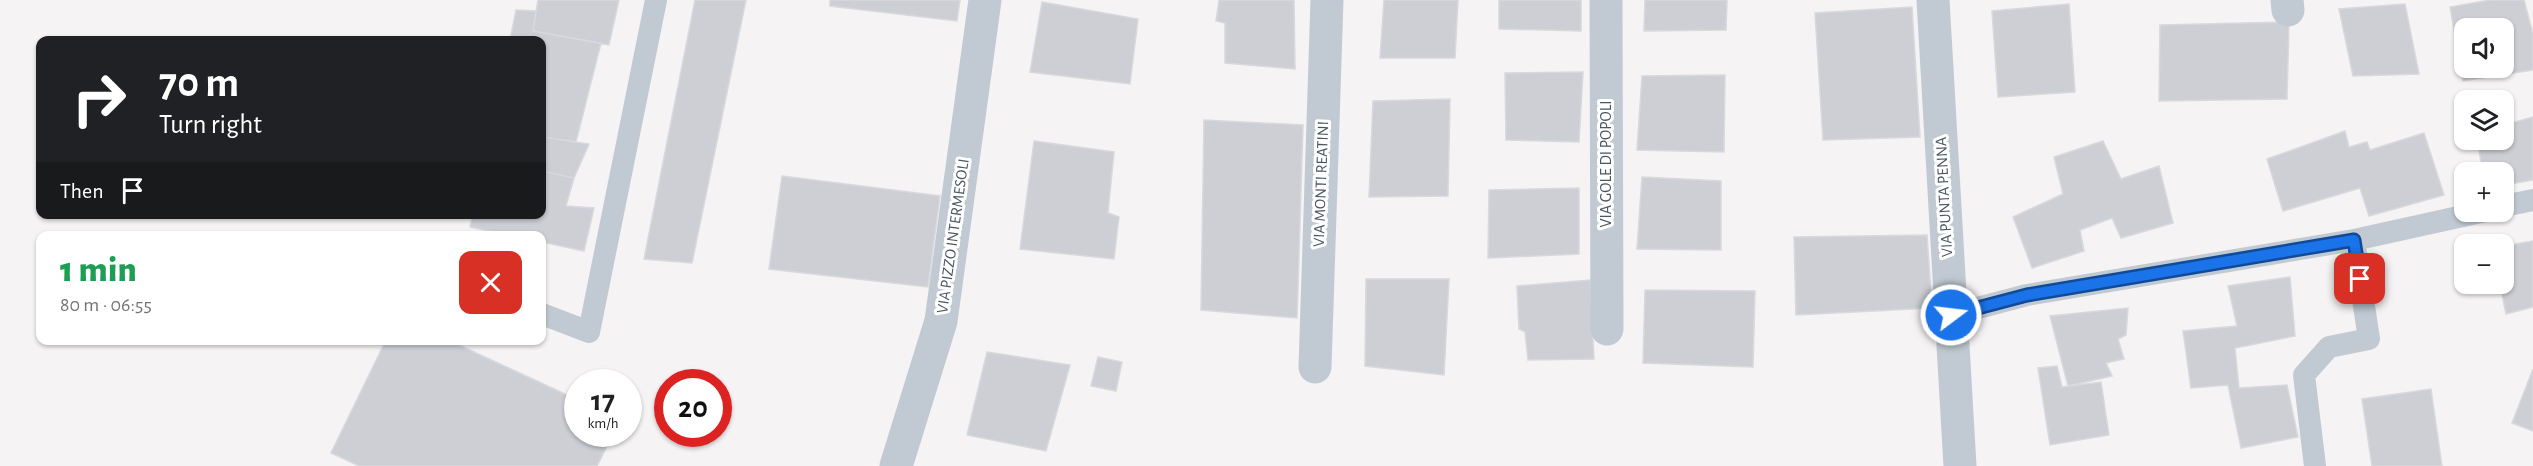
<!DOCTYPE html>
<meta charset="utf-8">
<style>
body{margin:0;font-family:"Alegreya Sans",sans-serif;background:#f2f2f2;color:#202124;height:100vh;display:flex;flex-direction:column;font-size:22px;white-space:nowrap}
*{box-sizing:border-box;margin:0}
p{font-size:20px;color:#757577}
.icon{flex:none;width:33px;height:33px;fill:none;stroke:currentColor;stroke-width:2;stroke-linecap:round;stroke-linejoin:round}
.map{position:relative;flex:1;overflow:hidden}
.details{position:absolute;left:36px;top:231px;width:510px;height:114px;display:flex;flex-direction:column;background:#fff;border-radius:12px;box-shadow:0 2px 4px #0004}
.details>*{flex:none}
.hud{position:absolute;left:36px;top:36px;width:510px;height:183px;border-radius:12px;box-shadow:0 2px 4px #0004;background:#202124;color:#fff;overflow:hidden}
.tools{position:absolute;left:2454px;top:18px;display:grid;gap:12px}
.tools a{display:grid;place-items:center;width:60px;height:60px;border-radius:12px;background:#fff;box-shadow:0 2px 4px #0004;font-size:30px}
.speed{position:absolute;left:564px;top:369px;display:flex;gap:12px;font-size:30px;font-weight:700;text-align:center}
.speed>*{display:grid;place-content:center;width:78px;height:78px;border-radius:50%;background:#fff;box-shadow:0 2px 4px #0004;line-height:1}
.speed small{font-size:15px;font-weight:400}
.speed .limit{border:9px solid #d22;background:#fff;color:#111}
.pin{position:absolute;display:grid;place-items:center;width:51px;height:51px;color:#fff;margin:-26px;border-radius:12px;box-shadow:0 3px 9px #0006}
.me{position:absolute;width:66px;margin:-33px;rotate:75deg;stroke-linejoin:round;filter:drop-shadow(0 0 4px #0008)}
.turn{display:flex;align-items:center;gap:21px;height:126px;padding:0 24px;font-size:27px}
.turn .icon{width:78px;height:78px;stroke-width:2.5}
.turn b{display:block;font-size:42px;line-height:51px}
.then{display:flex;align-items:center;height:57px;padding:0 24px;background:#0003;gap:12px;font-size:22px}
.round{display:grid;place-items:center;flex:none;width:63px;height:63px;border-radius:12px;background:#f2f2f2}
.head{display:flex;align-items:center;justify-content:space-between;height:102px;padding:0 24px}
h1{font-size:36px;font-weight:800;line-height:45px;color:#1e9e55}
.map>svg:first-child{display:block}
.building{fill:#cdcfd5;stroke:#d7d9de;stroke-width:1.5;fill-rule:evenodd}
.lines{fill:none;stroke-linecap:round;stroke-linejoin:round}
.lane{stroke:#c1cad2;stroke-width:22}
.street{stroke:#c1cad2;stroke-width:33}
.route-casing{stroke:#114b97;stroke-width:15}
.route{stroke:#1a73e8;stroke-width:10}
.labels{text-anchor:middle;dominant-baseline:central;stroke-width:6;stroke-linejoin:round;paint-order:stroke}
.street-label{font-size:16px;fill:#4a5661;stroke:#fff}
</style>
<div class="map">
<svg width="2533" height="466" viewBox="0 0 2533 466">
<rect width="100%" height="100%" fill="#f5f3f3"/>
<!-- building -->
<path class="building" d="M 538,0 L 619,0 L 609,45 L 533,31 Z
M 695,0 L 746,0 L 692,263 L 644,259 Z
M 830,0 L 960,0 L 957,21 L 830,6 Z
M 1219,0 L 1294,0 L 1295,69 L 1225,63 L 1225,23 L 1216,21 Z
M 1384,0 L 1458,0 L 1455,58 L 1380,58 Z
M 1499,0 L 1581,0 L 1581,31 L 1499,29 Z
M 1645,0 L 1727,0 L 1726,30 L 1644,31 Z
M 2490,0 L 2524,0 L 2533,34 L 2533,70 L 2463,81 L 2450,7 ZM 2464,28 L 2504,28 L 2504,68 L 2464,68 Z
M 1042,2 L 1138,19 L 1130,84 L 1030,72 Z
M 2069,4 L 2075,92 L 1998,97 L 1992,11 Z
M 2405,4 L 2419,74 L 2353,76 L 2339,9 Z
M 1912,7 L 1920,137 L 1823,140 L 1815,13 Z
M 516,10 L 536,11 L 533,31 L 601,43 L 576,142 L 542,137 L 542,40 L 510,40 Z
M 2289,22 L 2287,99 L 2159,101 L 2160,25 Z
M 1583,72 L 1579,142 L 1506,140 L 1505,73 Z
M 1725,75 L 1724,152 L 1637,150 L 1642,76 Z
M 1450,99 L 1448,196 L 1369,197 L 1373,101 Z
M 2533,117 L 2533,180 L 2504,185 L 2504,172 L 2483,172 L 2477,140 L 2504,140 L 2504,125 Z
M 1204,120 L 1303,125 L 1297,318 L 1201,310 Z
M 2345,131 L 2349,147 L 2367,142 L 2370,150 L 2424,133 L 2444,195 L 2369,216 L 2360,188 L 2283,211 L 2267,159 Z
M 542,137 L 589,144 L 574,178 L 542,171 Z
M 1034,141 L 1114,152 L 1108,213 L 1119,217 L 1114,259 L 1020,249 Z
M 2103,141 L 2121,179 L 2159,166 L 2173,223 L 2121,238 L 2112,218 L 2080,230 L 2084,251 L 2032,268 L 2013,217 L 2063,194 L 2054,157 Z
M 542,171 L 574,178 L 566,206 L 594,208 L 584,251 L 542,242 L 542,236 L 512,236 L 470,227 L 473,214 L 542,214 Z
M 782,176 L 940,196 L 928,287 L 769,269 Z
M 1642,177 L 1721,181 L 1721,250 L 1637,249 Z
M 1579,188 L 1579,254 L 1488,258 L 1489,190 Z
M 1927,235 L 1932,308 L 1796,315 L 1794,237 Z
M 2533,241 L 2533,307 L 2506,314 L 2500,284 L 2504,284 L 2504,246 Z
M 2290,277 L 2295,336 L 2235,348 L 2239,388 L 2287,385 L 2298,437 L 2241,448 L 2228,385 L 2191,388 L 2183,331 L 2237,326 L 2228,286 Z
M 1366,279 L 1449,279 L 1444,375 L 1365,366 Z
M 1590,280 L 1594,359 L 1528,360 L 1525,332 L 1519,329 L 1517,286 Z
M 1645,290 L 1755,291 L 1753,367 L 1643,363 Z
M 2128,308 L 2126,335 L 2118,339 L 2124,359 L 2106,363 L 2112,376 L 2068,386 L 2050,316 Z
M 386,340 L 448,340 L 578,400 L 578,434 L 613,434 L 597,466 L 359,466 L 331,453 Z
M 987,352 L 1070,365 L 1046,451 L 967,435 Z
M 1098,357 L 1122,362 L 1116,391 L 1091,386 Z
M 2057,366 L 2062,387 L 2101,382 L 2109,435 L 2050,445 L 2038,368 Z
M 2533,369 L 2533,431 L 2512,423 Z
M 2431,389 L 2442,466 L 2372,466 L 2362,399 Z"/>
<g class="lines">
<!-- lane -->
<path class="lane" d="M 2504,206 L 2533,200
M 542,314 L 589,332 L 656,0
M 1951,315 L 2027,295 L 2354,240 L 2481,212
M 2315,466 L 2304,375 L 2329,347 L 2369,339 L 2354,240"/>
<!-- street -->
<path class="street" d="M 1606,0 L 1607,329
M 1933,0 L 1960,466
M 2287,0 L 2288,10
M 1315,367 L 1327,0
M 896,466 L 941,321 L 985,0"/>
</g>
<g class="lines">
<defs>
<path id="route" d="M 1951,315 L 2027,295 L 2354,240 L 2360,279"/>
</defs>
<!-- route casing -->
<use href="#route" class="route-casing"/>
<!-- route -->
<use href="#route" class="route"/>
</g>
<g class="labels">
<!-- street labels -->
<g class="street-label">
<text transform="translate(1606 164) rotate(-90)">VIA GOLE DI POPOLI</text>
<text transform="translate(1321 184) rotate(-88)">VIA MONTI REATINI</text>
<text transform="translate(1944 197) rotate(-93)">VIA PUNTA PENNA</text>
<text transform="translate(953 236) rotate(-82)">VIA PIZZO INTERMESOLI</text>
</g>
</g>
</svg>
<div class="tools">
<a><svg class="icon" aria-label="sound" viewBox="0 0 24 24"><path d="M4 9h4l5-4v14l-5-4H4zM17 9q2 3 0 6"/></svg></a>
<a><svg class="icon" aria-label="layers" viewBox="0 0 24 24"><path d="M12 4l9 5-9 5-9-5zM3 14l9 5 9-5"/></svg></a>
<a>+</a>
<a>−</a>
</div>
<div class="speed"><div>17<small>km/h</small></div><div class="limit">20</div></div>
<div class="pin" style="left:2360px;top:279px;background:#d93025"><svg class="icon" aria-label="arrive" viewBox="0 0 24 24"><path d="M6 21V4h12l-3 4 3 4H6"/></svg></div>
<svg class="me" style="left:1951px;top:315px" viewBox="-20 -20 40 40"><circle r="17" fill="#1a73e8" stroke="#fff" stroke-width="3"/><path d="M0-11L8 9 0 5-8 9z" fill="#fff"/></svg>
<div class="hud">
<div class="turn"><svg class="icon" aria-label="right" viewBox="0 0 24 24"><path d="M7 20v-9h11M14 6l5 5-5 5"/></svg><div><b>70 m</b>Turn right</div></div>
<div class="then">Then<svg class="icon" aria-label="arrive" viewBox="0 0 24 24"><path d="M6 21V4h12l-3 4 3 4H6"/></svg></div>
</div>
<section class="details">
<div class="head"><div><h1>1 min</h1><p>80 m · 06:55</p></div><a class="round" style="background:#d93025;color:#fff"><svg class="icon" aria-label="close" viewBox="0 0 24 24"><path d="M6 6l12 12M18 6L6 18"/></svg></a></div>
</section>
</div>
